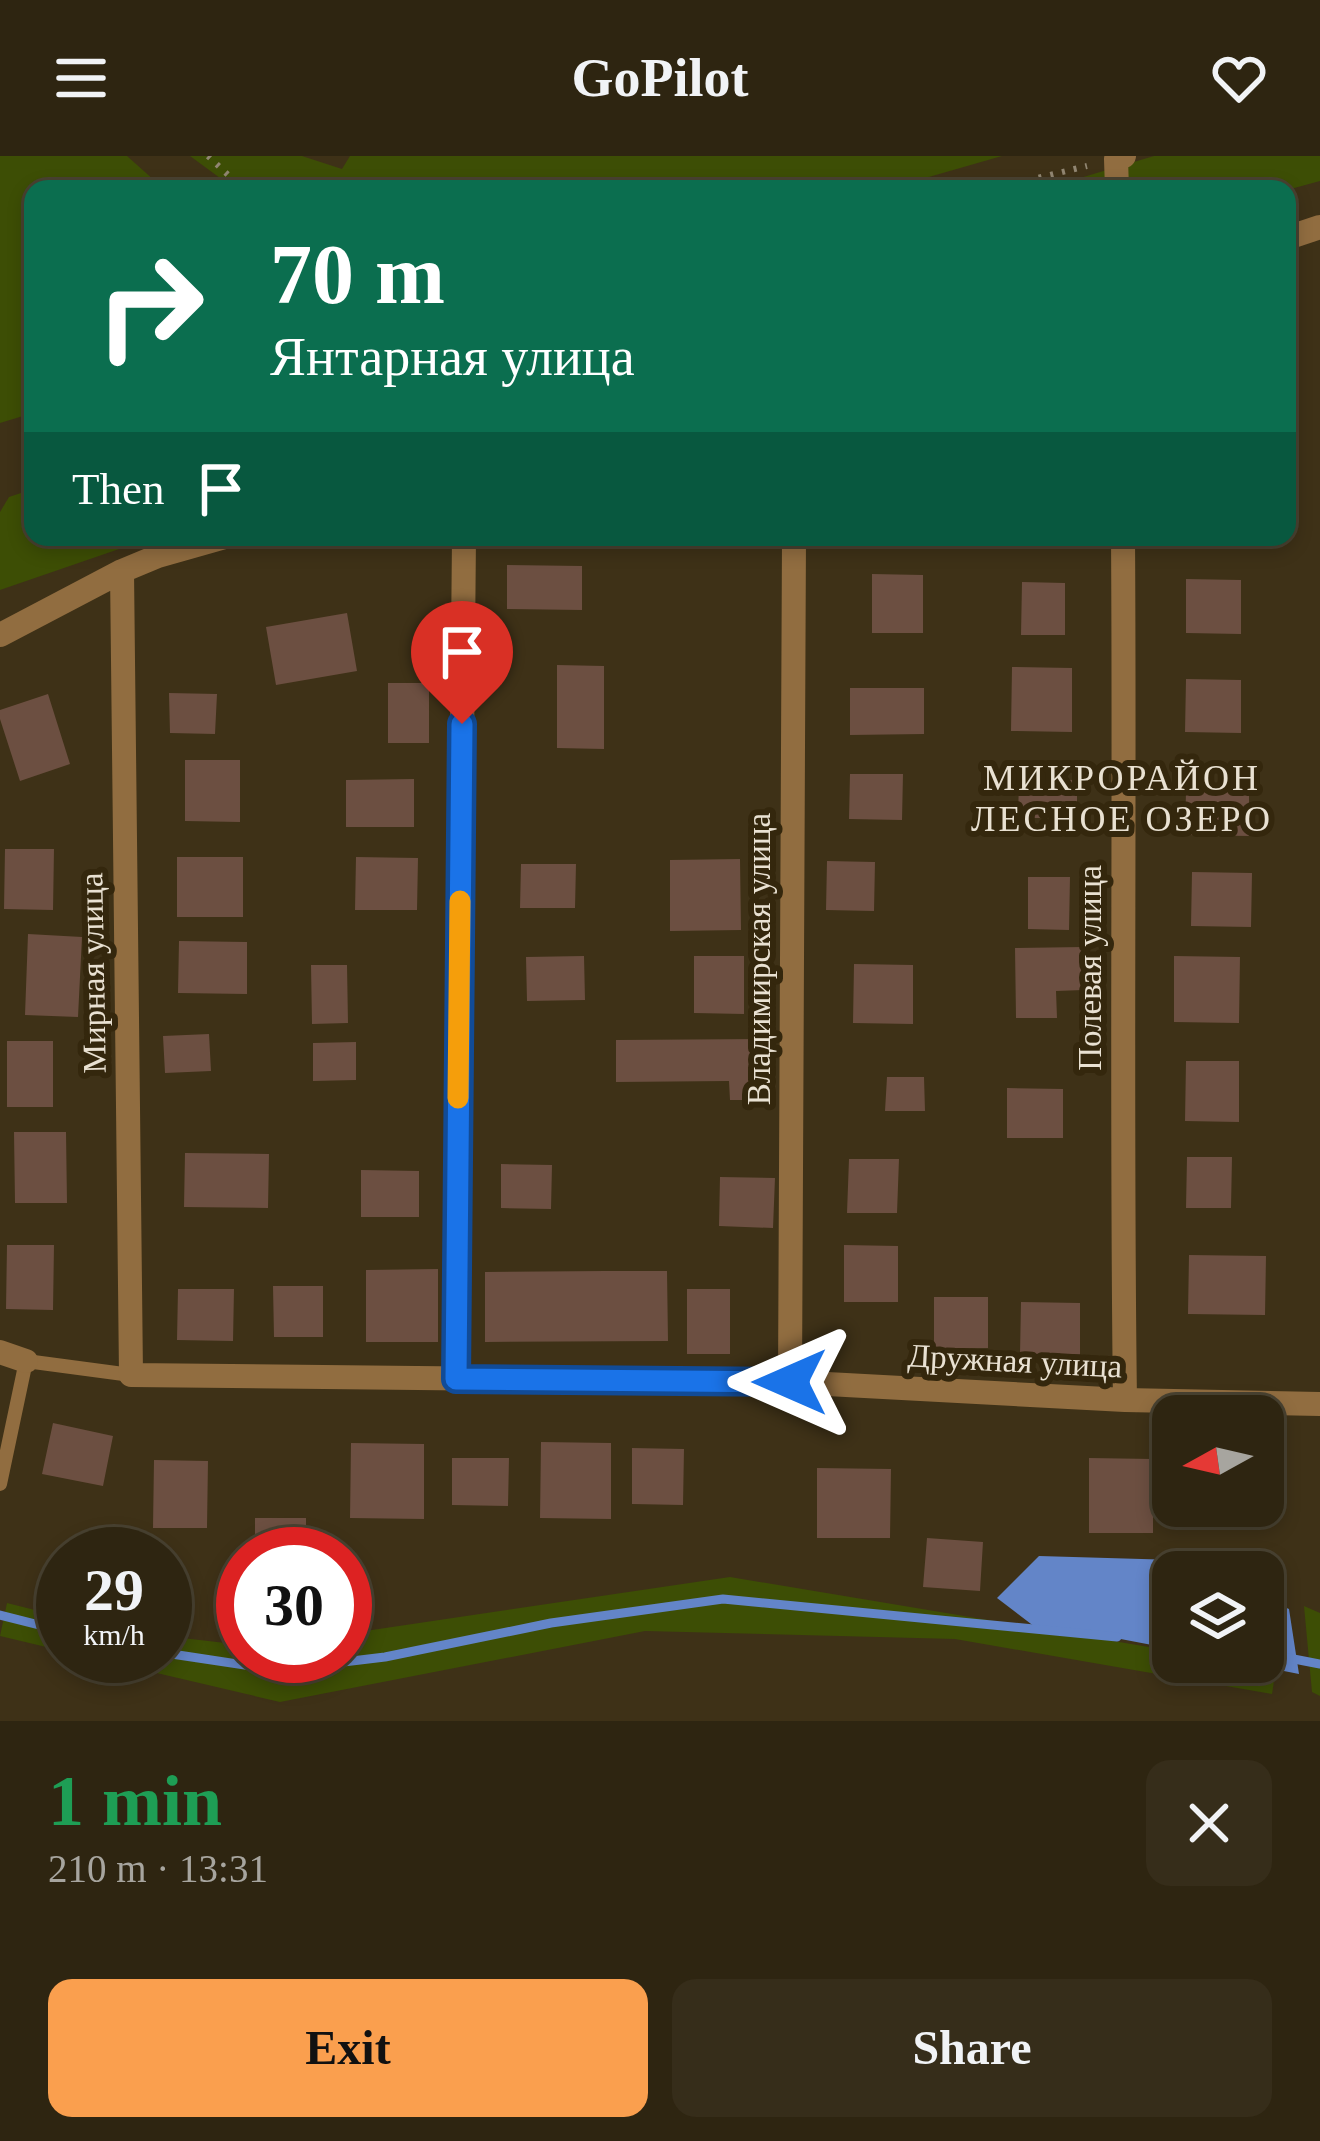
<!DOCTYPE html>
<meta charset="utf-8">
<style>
body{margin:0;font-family:"Times New Roman",serif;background:#362d1a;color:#f1f3f6;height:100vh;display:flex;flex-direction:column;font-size:45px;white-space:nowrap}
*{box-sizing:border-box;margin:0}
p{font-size:39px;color:#a7a59f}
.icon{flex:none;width:66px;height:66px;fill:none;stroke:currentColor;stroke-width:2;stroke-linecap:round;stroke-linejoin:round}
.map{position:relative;height:1565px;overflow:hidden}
.panel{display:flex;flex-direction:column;background:#2e2511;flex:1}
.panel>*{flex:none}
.top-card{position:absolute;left:24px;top:24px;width:1272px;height:366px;border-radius:24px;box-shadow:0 6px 18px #0003,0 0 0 3px #494231;background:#0b6e4f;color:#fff;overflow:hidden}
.needle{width:78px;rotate:262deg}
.tools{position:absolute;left:1152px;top:1239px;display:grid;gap:24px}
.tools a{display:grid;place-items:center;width:132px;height:132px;border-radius:24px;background:#2e2511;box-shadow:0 6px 18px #0003,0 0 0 3px #494231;font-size:60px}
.speed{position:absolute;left:36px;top:1371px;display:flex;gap:24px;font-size:60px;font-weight:700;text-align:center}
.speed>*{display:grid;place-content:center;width:156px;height:156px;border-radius:50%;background:#2e2511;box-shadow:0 6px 18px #0003,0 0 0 3px #494231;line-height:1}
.speed small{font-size:30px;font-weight:400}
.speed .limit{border:18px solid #d22;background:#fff;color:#111}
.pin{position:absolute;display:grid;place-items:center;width:102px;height:102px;color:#fff;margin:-123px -51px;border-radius:50% 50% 50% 0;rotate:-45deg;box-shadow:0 0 12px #0007}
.pin .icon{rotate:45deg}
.me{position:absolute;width:132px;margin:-66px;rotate:270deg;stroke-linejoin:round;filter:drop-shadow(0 0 9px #0008)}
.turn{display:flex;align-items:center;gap:42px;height:252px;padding:0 48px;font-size:54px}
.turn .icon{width:156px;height:156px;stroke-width:2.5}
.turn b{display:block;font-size:84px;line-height:102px}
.then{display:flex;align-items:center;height:114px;padding:0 48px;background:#0003;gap:24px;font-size:45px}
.round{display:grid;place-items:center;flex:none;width:126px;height:126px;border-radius:24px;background:#362d1a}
.overview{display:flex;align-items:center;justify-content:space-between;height:204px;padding:0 48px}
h1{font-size:72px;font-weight:600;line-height:90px;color:#1e9e55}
.cta{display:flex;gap:24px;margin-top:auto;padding:24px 48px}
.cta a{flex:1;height:138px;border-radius:24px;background:#fa9f4e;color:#111;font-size:48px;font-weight:600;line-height:138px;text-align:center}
.cta a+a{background:#362d1a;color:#f1f3f6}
header{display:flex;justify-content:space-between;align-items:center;height:156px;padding:0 48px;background:#2e2511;font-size:54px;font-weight:600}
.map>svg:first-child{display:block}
.green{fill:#3d4e05}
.water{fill:#6385c8}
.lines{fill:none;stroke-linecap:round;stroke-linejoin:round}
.stream{stroke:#6385c8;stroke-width:9}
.building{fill:#6c4f41}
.path{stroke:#918672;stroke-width:6;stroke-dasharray:3 9;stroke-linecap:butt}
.service{stroke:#916d40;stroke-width:14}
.minor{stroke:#916d40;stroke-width:24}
.route-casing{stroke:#114b97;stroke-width:30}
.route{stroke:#1a73e8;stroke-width:21}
.slow{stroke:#f59e0b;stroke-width:21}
.labels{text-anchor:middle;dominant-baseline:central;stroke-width:12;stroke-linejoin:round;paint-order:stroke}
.street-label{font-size:33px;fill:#e9e1d2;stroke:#34270d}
.neighbourhood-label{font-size:36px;letter-spacing:3px;fill:#e9e1d2;stroke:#34270d}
</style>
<header><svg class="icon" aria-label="menu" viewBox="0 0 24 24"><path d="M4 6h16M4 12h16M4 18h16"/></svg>GoPilot<svg class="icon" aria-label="heart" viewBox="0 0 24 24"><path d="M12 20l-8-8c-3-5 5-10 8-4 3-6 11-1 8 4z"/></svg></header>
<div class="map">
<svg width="1320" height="1565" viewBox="0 0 1320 1565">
<rect width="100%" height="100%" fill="#3e3117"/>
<!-- green -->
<path class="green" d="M 0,0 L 127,0 L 164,33 L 33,33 L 33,257 L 0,267 Z
M 190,0 L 302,0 L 342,13 L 350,0 L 1002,0 L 887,33 L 235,33 Z
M 1154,0 L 1320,0 L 1320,25 L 1287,34 L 1043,33 Z
M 33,333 L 33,381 L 154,381 L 0,434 L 0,356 L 9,341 Z
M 730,1421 L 1173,1495 L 1173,1506 L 1242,1506 L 1276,1512 L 1272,1538 L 955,1483 L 645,1475 L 280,1546 L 84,1500 L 165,1500 L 165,1480 L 243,1489 L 243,1500 L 345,1500 L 345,1478 Z
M 7,1447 L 63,1461 L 63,1495 L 0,1480 Z
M 1304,1450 L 1320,1457 L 1320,1540 L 1312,1536 Z"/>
<!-- water -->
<path class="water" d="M 1039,1400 L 1176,1404 L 1204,1416 L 1173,1416 L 1173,1493 L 1105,1480 L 1035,1471 L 997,1442 Z
M 1263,1442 L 1289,1453 L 1299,1518 L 1238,1506 L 1263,1506 Z"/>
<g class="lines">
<!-- stream -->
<path class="stream" d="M 0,1459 L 63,1475
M 165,1497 L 277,1514 L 385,1501 L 551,1467 L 723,1443 L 1117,1481
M 1263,1497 L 1320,1508"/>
</g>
<!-- building -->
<path class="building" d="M 599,381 L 656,381 L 656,389 L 599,388 Z
M 507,409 L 582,410 L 582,454 L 507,453 Z
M 872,418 L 923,419 L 923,477 L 872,477 Z
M 1186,423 L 1241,424 L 1241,478 L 1186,477 Z
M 1022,426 L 1065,427 L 1065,479 L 1021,479 Z
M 347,457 L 357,515 L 276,529 L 266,471 Z
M 557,509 L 604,510 L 604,593 L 557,592 Z
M 1012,511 L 1072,512 L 1072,576 L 1011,575 Z
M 1186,523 L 1241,524 L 1241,577 L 1185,576 Z
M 388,527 L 429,527 L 429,587 L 388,587 Z
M 850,532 L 924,532 L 924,578 L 850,579 Z
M 169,537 L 217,538 L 215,578 L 170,577 Z
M 48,538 L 70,608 L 20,625 L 0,563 L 0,554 Z
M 185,604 L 240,604 L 240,666 L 185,665 Z
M 850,618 L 903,618 L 902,664 L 849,663 Z
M 414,623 L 414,671 L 346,671 L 346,624 Z
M 1019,623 L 1077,624 L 1077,662 L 1018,662 Z
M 1186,635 L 1249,635 L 1249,680 L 1185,679 Z
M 5,693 L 54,693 L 53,754 L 4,753 Z
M 177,701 L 243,701 L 243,761 L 177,761 Z
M 356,701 L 418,702 L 417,754 L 355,754 Z
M 740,703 L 741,774 L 670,775 L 670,704 Z
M 827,705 L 875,706 L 874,755 L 826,754 Z
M 521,708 L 576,708 L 575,752 L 520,752 Z
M 1192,716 L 1252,717 L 1251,771 L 1191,770 Z
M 1028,721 L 1070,721 L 1069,774 L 1028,773 Z
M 28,778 L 82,781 L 78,861 L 25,859 Z
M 179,785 L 247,786 L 247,838 L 178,837 Z
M 1083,791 L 1083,834 L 1056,835 L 1057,862 L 1016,862 L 1015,792 Z
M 584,800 L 585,844 L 527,845 L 526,801 Z
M 694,800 L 744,800 L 744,858 L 694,857 Z
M 1174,800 L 1240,801 L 1239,867 L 1174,866 Z
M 854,808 L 913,809 L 913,868 L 853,867 Z
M 311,809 L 347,809 L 348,867 L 312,868 Z
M 209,878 L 211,915 L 165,917 L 163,880 Z
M 766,883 L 762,944 L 730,944 L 729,925 L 616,926 L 616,884 Z
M 7,885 L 53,885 L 53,951 L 7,951 Z
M 356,886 L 356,924 L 313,925 L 313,887 Z
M 1186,905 L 1239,905 L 1239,966 L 1185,965 Z
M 887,921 L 924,921 L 925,955 L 885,955 Z
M 1007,932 L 1063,933 L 1063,982 L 1007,982 Z
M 14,976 L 66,976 L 67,1047 L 15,1047 Z
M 185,997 L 269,998 L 268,1052 L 184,1051 Z
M 1187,1001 L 1232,1001 L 1231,1052 L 1186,1052 Z
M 849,1003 L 899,1003 L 897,1057 L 847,1057 Z
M 501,1008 L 552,1009 L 551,1053 L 501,1052 Z
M 361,1014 L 419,1015 L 419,1061 L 361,1061 Z
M 720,1021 L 775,1022 L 773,1072 L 719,1070 Z
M 7,1089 L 54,1089 L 53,1154 L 6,1153 Z
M 844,1089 L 898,1090 L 898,1146 L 844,1146 Z
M 1189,1099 L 1266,1100 L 1265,1159 L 1188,1158 Z
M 438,1113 L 438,1186 L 366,1186 L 366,1114 Z
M 606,1115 L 667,1115 L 668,1185 L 485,1186 L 485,1116 Z
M 273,1130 L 323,1130 L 323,1181 L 274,1181 Z
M 178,1133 L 234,1133 L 233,1185 L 177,1184 Z
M 687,1133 L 730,1133 L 730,1198 L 687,1198 Z
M 934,1141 L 988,1141 L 988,1192 L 934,1192 Z
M 1021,1146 L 1080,1147 L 1080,1199 L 1020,1198 Z
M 53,1267 L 113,1280 L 103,1330 L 42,1318 Z
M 541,1286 L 611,1287 L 611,1363 L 540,1362 Z
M 351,1287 L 424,1288 L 424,1363 L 350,1362 Z
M 632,1292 L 684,1293 L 683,1349 L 632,1348 Z
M 452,1302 L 509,1302 L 508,1350 L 452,1349 Z
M 1089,1302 L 1153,1303 L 1153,1377 L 1089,1377 Z
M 154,1304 L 208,1305 L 207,1372 L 153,1372 Z
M 1263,1311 L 1278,1311 L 1278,1360 L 1233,1359 L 1233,1350 L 1263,1350 Z
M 817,1312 L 891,1313 L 890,1382 L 817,1382 Z
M 255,1362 L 306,1362 L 306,1398 L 255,1398 Z
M 927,1382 L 983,1386 L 980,1435 L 923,1431 Z"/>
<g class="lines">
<!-- path -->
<path class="path" d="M 208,0 L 243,33
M 992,33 L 1087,10"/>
<!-- service -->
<path class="service" d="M 0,1328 L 26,1205 L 131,1219"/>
<!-- minor -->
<path class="minor" d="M 1117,33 L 1116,3 L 1124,0
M 1287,82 L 1320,71
M 1123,381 C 1125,669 1121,956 1125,1244
M 122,415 L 131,1219 L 790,1226 L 1125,1244 L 1320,1248
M 0,479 L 122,415 L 158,400 L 225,381
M 0,1196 L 26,1205
M 456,1223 L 464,381
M 790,1226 L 794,381"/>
</g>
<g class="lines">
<defs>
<path id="route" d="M 462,568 L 456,1223 L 790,1226"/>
</defs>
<!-- route casing -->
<use href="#route" class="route-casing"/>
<!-- route -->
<use href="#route" class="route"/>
<!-- slow -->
<path class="slow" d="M 458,942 L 460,745"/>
</g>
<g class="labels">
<!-- street labels -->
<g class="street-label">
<text transform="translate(759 803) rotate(-90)">Владимирская улица</text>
<text transform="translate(1090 812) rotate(-90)">Полевая улица</text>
<text transform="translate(93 817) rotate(-91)">Мирная улица</text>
<text transform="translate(1015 1205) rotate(3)">Дружная улица</text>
</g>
<!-- neighbourhood labels -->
<g class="neighbourhood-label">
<text x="1122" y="622">МИКРОРАЙОН<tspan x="1122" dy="41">ЛЕСНОЕ ОЗЕРО</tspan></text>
</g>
</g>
</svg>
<div class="tools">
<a><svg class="needle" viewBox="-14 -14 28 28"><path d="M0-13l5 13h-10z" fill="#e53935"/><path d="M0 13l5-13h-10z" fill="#a7a59f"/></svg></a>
<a><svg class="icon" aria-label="layers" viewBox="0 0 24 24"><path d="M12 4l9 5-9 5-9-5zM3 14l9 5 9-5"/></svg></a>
</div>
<div class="speed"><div>29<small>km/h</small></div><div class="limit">30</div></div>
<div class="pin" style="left:462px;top:568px;background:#d93025"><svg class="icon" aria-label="arrive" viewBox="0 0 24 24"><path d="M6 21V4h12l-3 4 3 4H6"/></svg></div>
<svg class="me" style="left:790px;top:1226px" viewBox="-20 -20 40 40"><path d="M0-17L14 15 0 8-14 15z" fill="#1a73e8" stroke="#fff" stroke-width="4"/></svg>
<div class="top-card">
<div class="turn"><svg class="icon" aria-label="right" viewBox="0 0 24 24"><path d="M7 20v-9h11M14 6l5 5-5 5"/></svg><div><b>70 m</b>Янтарная улица</div></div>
<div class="then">Then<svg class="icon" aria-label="arrive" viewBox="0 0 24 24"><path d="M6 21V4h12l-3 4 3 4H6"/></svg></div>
</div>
</div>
<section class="panel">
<div class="overview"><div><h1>1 min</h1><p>210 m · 13:31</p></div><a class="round"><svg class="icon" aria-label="close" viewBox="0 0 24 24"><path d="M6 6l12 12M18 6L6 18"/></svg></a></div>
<div class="cta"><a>Exit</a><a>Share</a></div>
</section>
